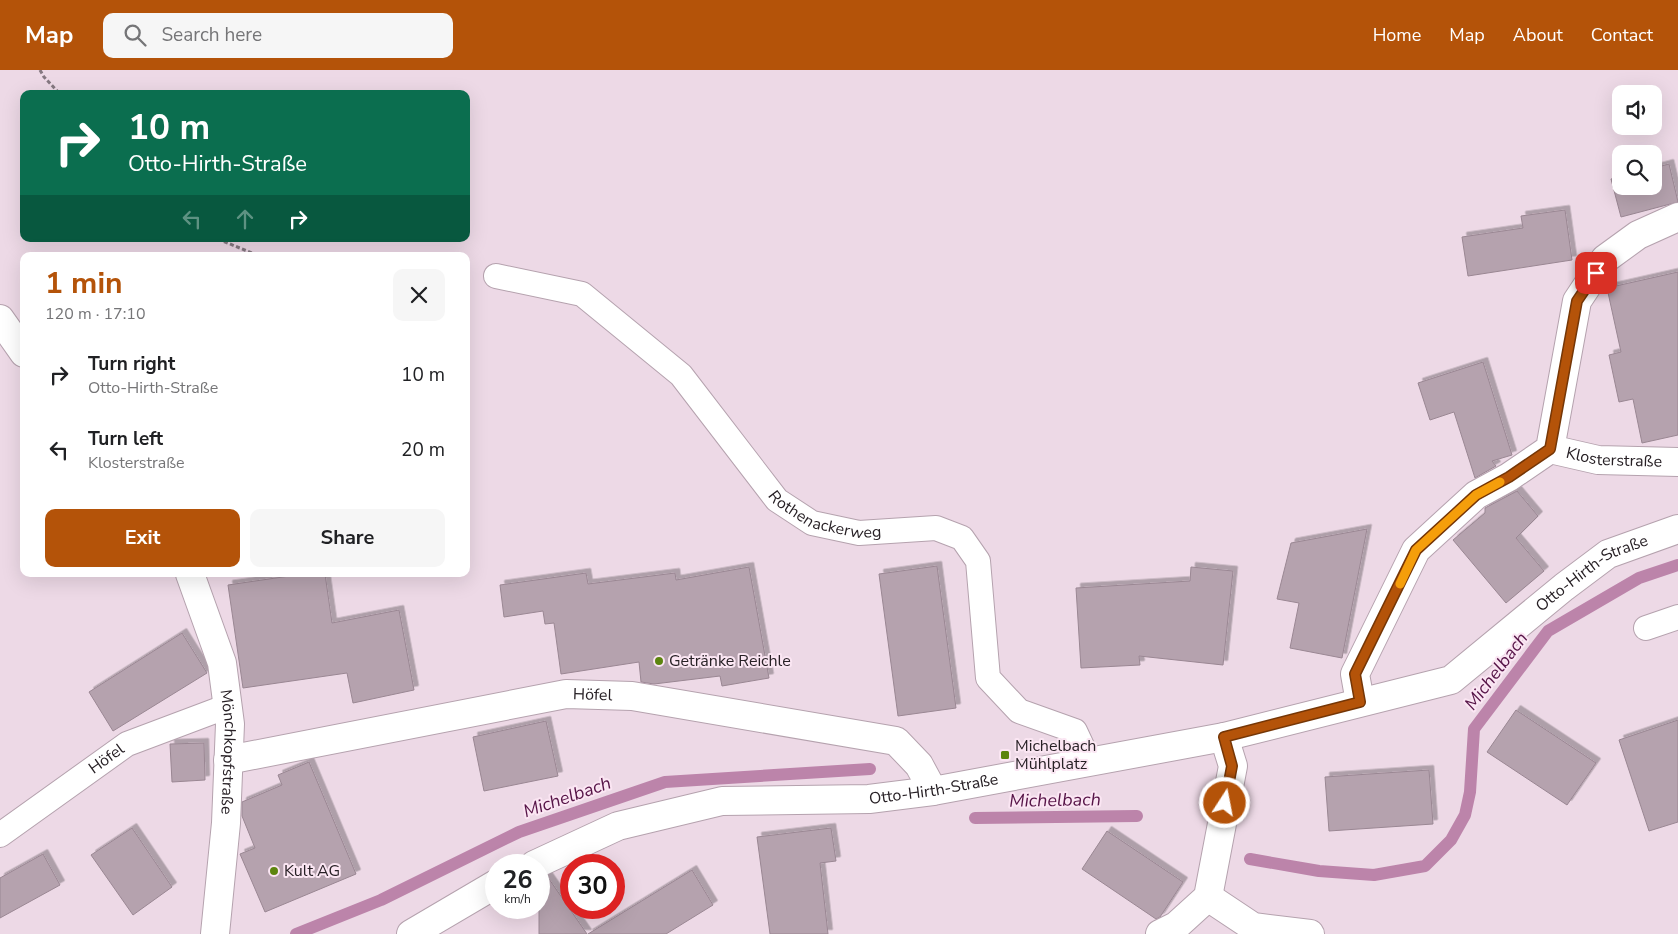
<!DOCTYPE html>
<meta charset="utf-8">
<style>
body{margin:0;font-family:"Nunito Sans",sans-serif;background:#f6f6f6;color:#202124;height:100vh;display:flex;flex-direction:column;font-size:19px;white-space:nowrap}
*{box-sizing:border-box;margin:0}
p{font-size:16px;color:#757577}
.icon{flex:none;width:28px;height:28px;fill:none;stroke:currentColor;stroke-width:2;stroke-linecap:round;stroke-linejoin:round}
.map{position:relative;flex:1;overflow:hidden}
.panel{position:absolute;left:20px;top:182px;width:450px;height:325px;display:flex;flex-direction:column;background:#fff;border-radius:10px;box-shadow:0 5px 20px #0002}
.panel>*{flex:none}
.banner{position:absolute;left:20px;top:20px;width:450px;height:152px;border-radius:10px;box-shadow:0 5px 20px #0002;background:#0b6e4f;color:#fff;overflow:hidden}
.buttons{position:absolute;left:1612px;top:15px;display:grid;gap:10px}
.buttons a{display:grid;place-items:center;width:50px;height:50px;border-radius:10px;background:#fff;box-shadow:0 5px 20px #0002;font-size:25px}
.speed{position:absolute;left:485px;top:784px;display:flex;gap:10px;font-size:25px;font-weight:700;text-align:center}
.speed>*{display:grid;place-content:center;width:65px;height:65px;border-radius:50%;background:#fff;box-shadow:0 5px 20px #0002;line-height:1}
.speed small{font-size:12px;font-weight:400}
.speed .limit{border:8px solid #d22;background:#fff;color:#111}
.pin{position:absolute;display:grid;place-items:center;width:42px;height:42px;color:#fff;margin:-21px;border-radius:10px;box-shadow:0 2px 8px #0006}
.me{position:absolute;width:55px;margin:-28px;rotate:11deg;stroke-linejoin:round;filter:drop-shadow(0 0 4px #0008)}
.turn{display:flex;align-items:center;gap:18px;height:105px;padding:0 25px;font-size:22px}
.turn .icon{width:65px;height:65px;stroke-width:2.5}
.turn b{display:block;font-size:35px;line-height:42px}
.lanes{display:flex;align-items:center;height:48px;padding:0 25px;background:#0003;justify-content:center;gap:25px;direction:ltr}
.lanes .off{opacity:.35}
.round{display:grid;place-items:center;flex:none;width:52px;height:52px;border-radius:10px;background:#f6f6f6}
.summary{display:flex;align-items:center;justify-content:space-between;height:85px;padding:0 25px}
h1{font-size:30px;font-weight:700;line-height:38px;color:#b45309}
.button{display:flex;gap:10px;margin-top:auto;padding:10px 25px}
.button a{flex:1;height:58px;border-radius:10px;background:#b45309;color:#fff;font-size:20px;font-weight:700;line-height:58px;text-align:center}
.button a+a{background:#f6f6f6;color:#202124}
ul{padding:0;list-style:none}
li{display:flex;align-items:center;gap:15px;height:75px;padding:0 25px}
li div{flex:1}
li b{display:block;font-size:19px}
li em{font-style:normal}
header{display:flex;align-items:center;gap:30px;box-sizing:border-box;height:70px;padding:0 25px;background:#b45309;color:#fff}
header strong{font-size:24px}
nav{display:flex;gap:28px;margin-inline-start:auto;font-size:18px}
.search{width:350px;height:45px;background:#f6f6f6;display:flex;align-items:center;gap:12px;box-sizing:border-box;padding:0 18px;border-radius:10px;color:#757577;font-size:19px}
.map>svg:first-child{display:block}
.lines{fill:none;stroke-linecap:round;stroke-linejoin:round}
.stream{stroke:#bc84aa;stroke-width:12}
.building{fill:#b5a2ae;stroke:#9a8793;filter:url(#shadow)}
.service-casing{stroke:#b5a2ae;stroke-width:26}
.minor-casing{stroke:#b5a2ae;stroke-width:30}
.path{stroke:#857881;stroke-width:3;stroke-dasharray:4 2.5;stroke-linecap:butt}
.service{stroke:#fff;stroke-width:24}
.minor{stroke:#fff;stroke-width:28}
.route-casing{stroke:#753606;stroke-width:12}
.route{stroke:#b45309;stroke-width:9}
.slow{stroke:#f59e0b;stroke-width:9}
.poi-dot{fill:#5c850e;stroke:#fbe6f3;stroke-width:2}
.labels{text-anchor:middle;dominant-baseline:central;stroke-width:4;stroke-linejoin:round;paint-order:stroke}
.street-label{font-size:16px;fill:#272025;stroke:#fbe6f3}
.poi-label{font-size:16px;fill:#272025;stroke:#fbe6f3;text-anchor:start}
.water-label{font-size:18px;font-style:italic;fill:#561447;stroke:#fbe6f3}
</style>
<header>
<strong>Map</strong>
<div class="search"><svg class="icon" aria-label="search" viewBox="0 0 24 24"><circle cx="10" cy="10" r="6"/><path d="M15 15l6 6"/></svg>Search here</div>
<nav><a>Home</a><a>Map</a><a>About</a><a>Contact</a></nav>
</header>
<div class="map">
<svg width="1678" height="864" viewBox="0 0 1678 864">
<defs>
<filter id="shadow"><feDropShadow dx="4.5" dy="-4.5" stdDeviation="0" flood-color="#0004"/></filter>
</defs>
<rect width="100%" height="100%" fill="#edd9e6"/>
<g class="lines">
<!-- stream -->
<path class="stream" d="M 975,748 L 1137,746
M 1250,789 L 1319,801 L 1374,805 L 1425,796 L 1451,770 L 1465,745 L 1470,722 L 1474,659 L 1548,561 L 1639,508 L 1678,495
M 296,864 L 381,830 L 519,762 L 665,712 L 870,699"/>
</g>
<!-- building -->
<path class="building" d="M 1669,94 L 1678,132 L 1621,147 L 1611,109 L 1621,106 L 1621,116 L 1654,116 L 1654,98 Z
M 1565,140 L 1572,190 L 1468,206 L 1462,167 L 1523,158 L 1521,146 Z
M 1678,202 L 1678,365 L 1642,373 L 1633,329 L 1619,332 L 1609,285 L 1621,282 L 1607,218 Z
M 1483,292 L 1512,385 L 1492,391 L 1496,396 L 1475,408 L 1454,342 L 1430,350 L 1418,313 Z
M 1517,421 L 1538,446 L 1516,468 L 1544,501 L 1506,533 L 1453,470 L 1485,443 L 1485,438 Z
M 1367,459 L 1342,588 L 1290,578 L 1299,533 L 1277,529 L 1291,473 Z
M 937,496 L 956,638 L 898,646 L 879,504 Z
M 749,497 L 769,608 L 722,616 L 720,606 L 654,614 L 641,612 L 639,592 L 561,604 L 554,553 L 545,554 L 543,541 L 504,547 L 500,515 L 586,503 L 588,514 L 675,503 L 676,510 Z
M 1191,497 L 1233,501 L 1223,595 L 1139,586 L 1140,595 L 1081,598 L 1076,518 L 1190,511 Z
M 303,504 L 325,504 L 332,553 L 399,540 L 414,620 L 353,633 L 347,603 L 243,618 L 228,515 Z
M 182,563 L 207,603 L 113,661 L 89,622 Z
M 1516,640 L 1596,693 L 1567,735 L 1487,682 Z
M 1678,650 L 1678,752 L 1649,761 L 1619,670 Z
M 546,651 L 558,706 L 484,721 L 473,667 Z
M 204,673 L 205,710 L 172,712 L 170,674 Z
M 309,692 L 356,804 L 265,842 L 240,784 L 255,778 L 242,746 L 242,732 L 282,715 L 278,705 Z
M 1429,700 L 1433,754 L 1329,761 L 1325,707 Z
M 132,758 L 172,817 L 133,845 L 91,785 Z
M 831,758 L 836,791 L 820,793 L 828,864 L 770,864 L 757,767 Z
M 1107,761 L 1183,812 L 1160,847 L 1156,849 L 1082,799 Z
M 43,784 L 60,815 L 0,848 L 0,808 Z
M 692,800 L 713,835 L 666,864 L 588,864 Z
M 547,806 L 587,864 L 539,864 L 539,810 Z"/>
<g class="lines">
<defs>
<g id="service">
<path id="s1" d="M 496,206 L 582,224 L 681,305 L 777,430 L 812,453 L 859,463 L 936,458 L 962,468 L 978,491 L 988,608 L 1019,641 L 1075,661 L 1089,691"/>
<path d="M 1646,558 L 1678,547"/>
<path id="s2" d="M 0,765 L 127,674 L 228,636"/>
</g>
<g id="minor">
<path d="M 0,249 L 24,283"/>
<path id="s3" d="M 1550,379 L 1598,390 L 1678,392"/>
<path id="s4" d="M 190,504 L 222,593 L 230,654 L 226,753 L 215,864"/>
<path d="M 1360,632 L 1355,604 L 1416,480 L 1476,425 L 1509,407 L 1550,379 L 1577,231 L 1605,189 L 1638,165 L 1678,147"/>
<path id="s5" d="M 228,690 L 566,624 L 632,626 L 896,671 L 919,695 L 933,721"/>
<path id="s6" d="M 534,795 L 618,756 L 722,731 L 869,729 L 933,721 L 1224,667 L 1451,610 L 1564,517 L 1608,484 L 1678,459"/>
<path d="M 1208,827 L 1253,857 L 1310,864"/>
<path d="M 411,864 L 496,814"/>
<path d="M 1160,864 L 1176,856 L 1208,827 L 1233,696 L 1224,667"/>
</g>
</defs>
<!-- service casing -->
<use href="#service" class="service-casing"/>
<!-- minor casing -->
<use href="#minor" class="minor-casing"/>
<!-- path -->
<path class="path" d="M 40,0 L 44,7 L 60,24
M 218,169 L 259,186"/>
<!-- service -->
<use href="#service" class="service"/>
<!-- minor -->
<use href="#minor" class="minor"/>
</g>
<g class="lines">
<defs>
<path id="route" d="M 1225,733 L 1232,696 L 1224,667 L 1360,632 L 1355,604 L 1416,480 L 1476,425 L 1509,407 L 1550,379 L 1577,231 L 1596,203"/>
</defs>
<!-- route casing -->
<use href="#route" class="route-casing"/>
<!-- route -->
<use href="#route" class="route"/>
<!-- slow -->
<path class="slow" d="M 1400,514 L 1416,480 L 1476,425 L 1500,412"/>
</g>
<!-- markers -->
<g class="poi-dot">
<circle cx="659" cy="591" r="5"/>
<rect x="1000" y="680" width="10" height="10" rx="2.5"/>
<circle cx="274" cy="801" r="5"/>
</g>
<g class="labels">
<!-- street labels -->
<g class="street-label">
<text stroke="none"><textPath href="#s3" startOffset="65">Klosterstraße</textPath></text>
<text stroke="none"><textPath href="#s1" startOffset="425">Rothenackerweg</textPath></text>
<text stroke="none"><textPath href="#s6" startOffset="1119">Otto-Hirth-Straße</textPath></text>
<text stroke="none"><textPath href="#s5" startOffset="371">Höfel</textPath></text>
<text stroke="none"><textPath href="#s4" startOffset="184">Mönchkopfstraße</textPath></text>
<text stroke="none"><textPath href="#s2" startOffset="131">Höfel</textPath></text>
<text stroke="none"><textPath href="#s6" startOffset="412">Otto-Hirth-Straße</textPath></text>
</g>
<!-- poi labels -->
<g class="poi-label">
<text x="669" y="591">Getränke Reichle</text>
<text x="1015" y="676">Michelbach<tspan x="1015" dy="18">Mühlplatz</tspan></text>
<text x="284" y="801">Kult AG</text>
</g>
<!-- water labels -->
<g class="water-label">
<text transform="translate(1496 601) rotate(-53)">Michelbach</text>
<text transform="translate(567 727) rotate(-19)">Michelbach</text>
<text transform="translate(1055 730) rotate(-1)">Michelbach</text>
</g>
</g>
</svg>
<div class="buttons">
<a><svg class="icon" aria-label="sound" viewBox="0 0 24 24"><path d="M4 9h4l5-4v14l-5-4H4zM17 9q2 3 0 6"/></svg></a>
<a><svg class="icon" aria-label="search" viewBox="0 0 24 24"><circle cx="10" cy="10" r="6"/><path d="M15 15l6 6"/></svg></a>
</div>
<div class="speed"><div>26<small>km/h</small></div><div class="limit">30</div></div>
<div class="pin" style="left:1596px;top:203px;background:#d93025"><svg class="icon" aria-label="arrive" viewBox="0 0 24 24"><path d="M6 21V4h12l-3 4 3 4H6"/></svg></div>
<svg class="me" style="left:1225px;top:733px" viewBox="-20 -20 40 40"><circle r="17" fill="#b45309" stroke="#fff" stroke-width="3"/><path d="M0-11L8 9 0 5-8 9z" fill="#fff"/></svg>
<div class="banner">
<div class="turn"><svg class="icon" aria-label="right" viewBox="0 0 24 24"><path d="M7 20v-9h11M14 6l5 5-5 5"/></svg><div><b>10 m</b>Otto-Hirth-Straße</div></div>
<div class="lanes"><svg class="icon off" aria-label="left" viewBox="0 0 24 24"><path d="M17 20v-9H6M10 6l-5 5 5 5"/></svg><svg class="icon off" aria-label="ahead" viewBox="0 0 24 24"><path d="M12 20V5M6 11l6-6 6 6"/></svg><svg class="icon" aria-label="right" viewBox="0 0 24 24"><path d="M7 20v-9h11M14 6l5 5-5 5"/></svg></div>
</div>
<section class="panel">
<div class="summary"><div><h1>1 min</h1><p>120 m · 17:10</p></div><a class="round"><svg class="icon" aria-label="close" viewBox="0 0 24 24"><path d="M6 6l12 12M18 6L6 18"/></svg></a></div>
<ul>
<li><svg class="icon" aria-label="right" viewBox="0 0 24 24"><path d="M7 20v-9h11M14 6l5 5-5 5"/></svg><div><b>Turn right</b><p>Otto-Hirth-Straße</p></div><em>10 m</em></li>
<li><svg class="icon" aria-label="left" viewBox="0 0 24 24"><path d="M17 20v-9H6M10 6l-5 5 5 5"/></svg><div><b>Turn left</b><p>Klosterstraße</p></div><em>20 m</em></li>
</ul>
<div class="button"><a>Exit</a><a>Share</a></div>
</section>
</div>
